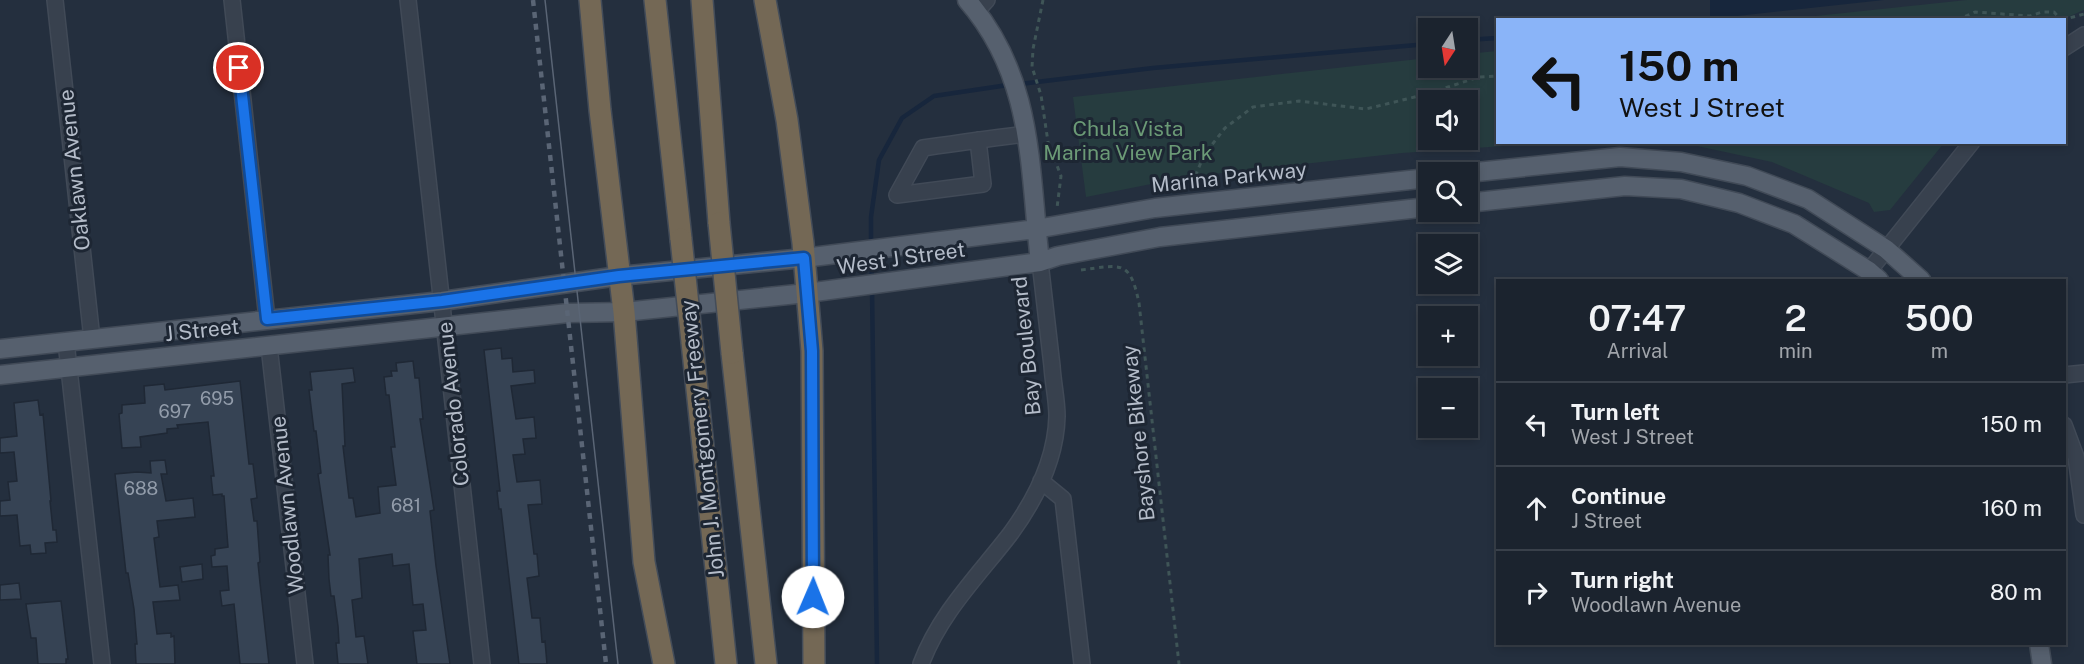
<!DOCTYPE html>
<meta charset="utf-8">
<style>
body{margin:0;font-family:"Public Sans",sans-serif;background:#282f3a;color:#f1f3f6;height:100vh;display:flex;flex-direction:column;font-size:22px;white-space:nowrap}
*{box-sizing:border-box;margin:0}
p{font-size:20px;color:#a0a4aa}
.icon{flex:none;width:33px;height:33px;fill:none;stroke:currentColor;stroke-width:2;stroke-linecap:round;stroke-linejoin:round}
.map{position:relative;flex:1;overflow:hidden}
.sheet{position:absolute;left:1496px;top:279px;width:570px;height:366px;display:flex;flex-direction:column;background:#1b232e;border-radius:0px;box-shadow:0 3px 9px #0003,0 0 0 2px #39404a}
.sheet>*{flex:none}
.top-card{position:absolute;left:1496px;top:18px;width:570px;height:126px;border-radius:0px;box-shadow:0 3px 9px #0003,0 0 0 2px #39404a;background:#8ab4f8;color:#111;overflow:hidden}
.needle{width:39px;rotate:192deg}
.controls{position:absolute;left:1418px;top:18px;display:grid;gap:12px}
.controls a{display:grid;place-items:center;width:60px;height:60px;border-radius:0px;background:#1b232e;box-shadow:0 3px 9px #0003,0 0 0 2px #39404a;font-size:30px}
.pin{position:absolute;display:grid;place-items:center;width:51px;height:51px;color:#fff;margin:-26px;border:3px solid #fff;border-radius:50%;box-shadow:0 2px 6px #0007}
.me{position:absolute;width:66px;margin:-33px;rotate:1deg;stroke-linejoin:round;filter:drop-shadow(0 0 4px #0008)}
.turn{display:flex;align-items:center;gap:21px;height:126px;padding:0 24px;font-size:27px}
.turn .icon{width:78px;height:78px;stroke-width:2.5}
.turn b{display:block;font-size:42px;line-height:51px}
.eta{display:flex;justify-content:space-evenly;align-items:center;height:102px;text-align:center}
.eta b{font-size:36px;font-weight:600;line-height:42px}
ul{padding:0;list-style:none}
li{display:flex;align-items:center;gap:18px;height:84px;padding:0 24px;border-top:2px solid #39404a}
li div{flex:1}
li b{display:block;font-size:22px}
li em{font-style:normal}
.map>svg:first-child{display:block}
.green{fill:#263c3f;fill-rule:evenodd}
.water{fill:#17263c}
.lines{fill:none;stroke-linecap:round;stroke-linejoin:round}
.stream{stroke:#17263c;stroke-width:4.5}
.building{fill:#364354;stroke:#1f2835;stroke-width:1.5}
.minor-casing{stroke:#414a57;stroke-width:18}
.major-casing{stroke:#414a57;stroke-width:21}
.highway-casing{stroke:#434c59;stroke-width:24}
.path{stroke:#3f5557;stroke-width:3;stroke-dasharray:4.5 4.5;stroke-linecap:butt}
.minor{stroke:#38414e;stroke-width:15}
.major{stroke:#56606e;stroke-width:18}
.highway{stroke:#746855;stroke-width:21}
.tram{stroke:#5a6575;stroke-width:1.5}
.rail{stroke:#5a6575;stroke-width:4.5;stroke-dasharray:6 6;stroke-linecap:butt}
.highway-bridge-casing{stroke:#434c59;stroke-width:24;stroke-linecap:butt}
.highway-bridge{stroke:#746855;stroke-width:21}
.route-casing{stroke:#114b97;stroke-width:15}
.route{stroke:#1a73e8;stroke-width:10}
.labels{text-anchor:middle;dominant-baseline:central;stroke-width:6;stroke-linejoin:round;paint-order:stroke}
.number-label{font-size:18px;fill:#929caa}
.park-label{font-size:21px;fill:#6b9a76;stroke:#1d2633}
.street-label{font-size:21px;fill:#b4bcc9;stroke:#1d2633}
</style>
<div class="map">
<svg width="2084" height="664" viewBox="0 0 2084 664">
<rect width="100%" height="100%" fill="#242f3e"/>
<!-- green -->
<path class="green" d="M 1967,0 L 2084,0 L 2084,10 L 2061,20 L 1787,19 Z
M 1497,51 L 1497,142 L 1546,143 L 1402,153 L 1186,177 L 1086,197 L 1073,97 L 1428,58 L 1428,68 L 1467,68 L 1467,54 ZM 1428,100 L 1467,100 L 1467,140 L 1428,140 Z
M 1683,143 L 1944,143 L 1890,210 L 1874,212 L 1869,203 L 1772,162 Z"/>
<!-- water -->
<path class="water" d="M 1710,0 L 1884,0 L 1710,19 Z"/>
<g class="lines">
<!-- stream -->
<path class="stream" d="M 1705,20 L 1710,19
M 1467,40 L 1497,38
M 1020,84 L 1153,68 L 1428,44
M 871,244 L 871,217 L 879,160 L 902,118 L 934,96 L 1008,85
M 871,253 L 872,280
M 872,289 L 877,664"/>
</g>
<!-- building -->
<path class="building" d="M 501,348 L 502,359 L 512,358 L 513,372 L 534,370 L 535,383 L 511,386 L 516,419 L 534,417 L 536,438 L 523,439 L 525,454 L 513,455 L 517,482 L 540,480 L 542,504 L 528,505 L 534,554 L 537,554 L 539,576 L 527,578 L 532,618 L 540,618 L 542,642 L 545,641 L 547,664 L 519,664 L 501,509 L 499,509 L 497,491 L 500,491 L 484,350 Z
M 413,361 L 415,378 L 419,378 L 423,419 L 420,419 L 434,510 L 430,511 L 436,566 L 450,664 L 417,664 L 413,631 L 426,630 L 423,604 L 413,605 L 409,564 L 393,566 L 392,554 L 359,559 L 362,598 L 352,600 L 356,637 L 364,636 L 368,664 L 338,664 L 336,643 L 339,643 L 338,626 L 334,596 L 331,596 L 329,579 L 328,555 L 330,555 L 318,474 L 321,473 L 316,431 L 314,431 L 309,390 L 312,390 L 310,372 L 353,368 L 355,382 L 342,384 L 345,446 L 343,446 L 349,498 L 353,498 L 356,517 L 380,513 L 378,487 L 396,485 L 391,447 L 395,447 L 389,395 L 386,395 L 384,377 L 392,376 L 391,371 L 397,371 L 396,363 Z
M 240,381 L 249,464 L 253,464 L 257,498 L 251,499 L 254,521 L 257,521 L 260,562 L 258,563 L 260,583 L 269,664 L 240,664 L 234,604 L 222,606 L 220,591 L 229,590 L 227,566 L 212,567 L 211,556 L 215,555 L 215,549 L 228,547 L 224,496 L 222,496 L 222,494 L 213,495 L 211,476 L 214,476 L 208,422 L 177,425 L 178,428 L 167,429 L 167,433 L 140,437 L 141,447 L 122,448 L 119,414 L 122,413 L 122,405 L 145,403 L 144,386 L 164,384 L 165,390 Z
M 38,400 L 40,415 L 43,414 L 51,501 L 50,501 L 53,530 L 56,530 L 57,542 L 45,543 L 46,553 L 31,554 L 30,545 L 20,546 L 17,515 L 0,516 L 0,501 L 10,500 L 8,482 L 17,481 L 14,452 L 0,453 L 0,438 L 17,436 L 14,403 Z
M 165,460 L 167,474 L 161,474 L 166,501 L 193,498 L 195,517 L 157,521 L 159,537 L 154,538 L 160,587 L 178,585 L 180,600 L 153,602 L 157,634 L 171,633 L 171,637 L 174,636 L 175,664 L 136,664 L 135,644 L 137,644 L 134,609 L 128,573 L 126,573 L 115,474 L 137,472 L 151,473 L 150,461 Z
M 202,564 L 203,579 L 182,582 L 180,567 Z
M 19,583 L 21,599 L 0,600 L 0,585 Z
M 61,601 L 68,659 L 66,659 L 66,664 L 38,664 L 36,638 L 31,638 L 26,604 Z"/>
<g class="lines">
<defs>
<path id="minor" d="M 55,0 L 92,339
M 232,0 L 267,319
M 408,0 L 482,664
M 977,11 L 987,0
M 2064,48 L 2084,35
M 978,140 L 983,184 L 897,195 L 923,148 C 957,143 992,138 1026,134
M 1869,271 L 1972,142
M 66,342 L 102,664
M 269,346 L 305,664
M 2064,375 L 2084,373
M 2064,425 L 2076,457 L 2084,515
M 1041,481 L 1063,499 L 1082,664
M 921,664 C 940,613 978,576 1011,533 C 1035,500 1056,459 1057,416 C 1057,400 1053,383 1052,366 C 1048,332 1044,297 1040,262"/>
<path id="major" d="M 967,0 C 1034,77 1029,166 1040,262
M 1467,173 L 1620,157 L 1681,162 L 1747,176 L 1808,199 L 1886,249 L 1921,280
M 1467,203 L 1625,186 L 1681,189 L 1739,203 L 1794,224 L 1869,271 L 1879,280
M 0,349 L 442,301 L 619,276 L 804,258 L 1036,229 L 1155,208 L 1428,178
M 0,375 L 568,313 L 624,312 L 807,293 L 1040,262 L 1058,256 L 1160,237 L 1428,207
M 2039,644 L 2042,664"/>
<path id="highway" d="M 590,0 L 600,110 L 624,312 L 644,562 L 664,664
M 655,0 L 681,239
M 702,0 L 719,223
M 765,0 L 787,120 L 803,243 L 812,351 L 814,664
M 692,342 L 726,664
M 732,353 L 766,664"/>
</defs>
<!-- minor casing -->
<use href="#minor" class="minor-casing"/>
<!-- major casing -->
<use href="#major" class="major-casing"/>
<!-- highway casing -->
<use href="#highway" class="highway-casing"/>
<!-- path -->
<path class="path" d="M 1043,0 L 1033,49 L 1032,67 L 1041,95 L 1048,142 L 1061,176 L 1057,208
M 1957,20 L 1975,12 L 2030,16 L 2042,12 L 2054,12 L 2061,20
M 2062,20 L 2084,14
M 1192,184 L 1204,155 L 1225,128 L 1253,107 L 1299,101 L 1366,109 L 1423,95 L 1479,77 L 1497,76
M 1081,270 C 1121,265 1130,259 1139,303 L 1179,664"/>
<!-- minor -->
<use href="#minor" class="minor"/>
<!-- major -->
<use href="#major" class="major"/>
<!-- highway -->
<use href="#highway" class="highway"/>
<!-- tram -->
<path class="tram" d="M 545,0 L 618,664"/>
<!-- rail -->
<path class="rail" d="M 533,0 L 606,664"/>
<defs>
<path id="highway-bridge" d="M 719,223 L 732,353
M 681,239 L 692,342"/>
</defs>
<!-- highway-bridge casing -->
<use href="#highway-bridge" class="highway-bridge-casing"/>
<!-- highway-bridge -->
<use href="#highway-bridge" class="highway-bridge"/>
</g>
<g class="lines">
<defs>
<path id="route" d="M 239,68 L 267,319 L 442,301 L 619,276 L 804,258 L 812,351 L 813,597"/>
</defs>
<!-- route casing -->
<use href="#route" class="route-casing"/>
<!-- route -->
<use href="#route" class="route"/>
</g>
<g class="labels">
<!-- number labels -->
<g class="number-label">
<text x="217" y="398">695</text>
<text x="175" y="411">697</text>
<text x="141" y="488">688</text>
<text x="406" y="505">681</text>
</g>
<!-- park labels -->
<g class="park-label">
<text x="1128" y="128">Chula Vista<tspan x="1128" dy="24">Marina View Park</tspan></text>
</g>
<!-- street labels -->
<g class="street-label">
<text transform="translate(74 170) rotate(-96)">Oaklawn Avenue</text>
<text transform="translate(1229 177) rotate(-6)">Marina Parkway</text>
<text transform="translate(901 258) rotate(-8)">West J Street</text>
<text transform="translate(202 330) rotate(-6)">J Street</text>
<text transform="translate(1026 346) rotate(-96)">Bay Boulevard</text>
<text transform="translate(453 404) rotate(-96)">Colorado Avenue</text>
<text transform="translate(1138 433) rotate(-96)">Bayshore Bikeway</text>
<text transform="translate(702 439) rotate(-96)">John J. Montgomery Freeway</text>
<text transform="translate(287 505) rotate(-96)">Woodlawn Avenue</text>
</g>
</g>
</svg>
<div class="controls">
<a><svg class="needle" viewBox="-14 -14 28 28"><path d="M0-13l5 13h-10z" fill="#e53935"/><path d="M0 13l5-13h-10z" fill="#a0a4aa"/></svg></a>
<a><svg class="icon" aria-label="sound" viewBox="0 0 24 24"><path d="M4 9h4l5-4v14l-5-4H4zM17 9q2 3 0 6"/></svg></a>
<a><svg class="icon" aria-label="search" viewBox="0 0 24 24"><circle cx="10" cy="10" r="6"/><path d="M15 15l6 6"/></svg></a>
<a><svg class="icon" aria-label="layers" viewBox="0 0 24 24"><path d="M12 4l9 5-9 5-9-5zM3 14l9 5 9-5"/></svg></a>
<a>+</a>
<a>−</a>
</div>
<div class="pin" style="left:239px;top:68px;background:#d93025"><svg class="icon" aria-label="arrive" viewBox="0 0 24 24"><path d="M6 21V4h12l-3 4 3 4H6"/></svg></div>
<svg class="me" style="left:813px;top:597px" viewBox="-20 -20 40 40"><circle r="19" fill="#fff"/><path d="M0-13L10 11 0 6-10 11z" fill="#1a73e8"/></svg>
<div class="top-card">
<div class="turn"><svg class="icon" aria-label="left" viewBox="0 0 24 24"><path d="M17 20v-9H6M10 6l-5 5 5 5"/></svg><div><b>150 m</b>West J Street</div></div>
</div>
<section class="sheet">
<div class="eta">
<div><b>07:47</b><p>Arrival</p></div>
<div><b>2</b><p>min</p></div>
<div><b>500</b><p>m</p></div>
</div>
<ul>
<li><svg class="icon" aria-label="left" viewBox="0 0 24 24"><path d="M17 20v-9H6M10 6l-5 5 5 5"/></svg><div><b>Turn left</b><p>West J Street</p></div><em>150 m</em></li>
<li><svg class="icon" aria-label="ahead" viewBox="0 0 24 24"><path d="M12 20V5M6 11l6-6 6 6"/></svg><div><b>Continue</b><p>J Street</p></div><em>160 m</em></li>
<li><svg class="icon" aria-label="right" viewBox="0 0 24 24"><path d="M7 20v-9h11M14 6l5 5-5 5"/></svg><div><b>Turn right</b><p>Woodlawn Avenue</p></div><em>80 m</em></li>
</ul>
</section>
</div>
